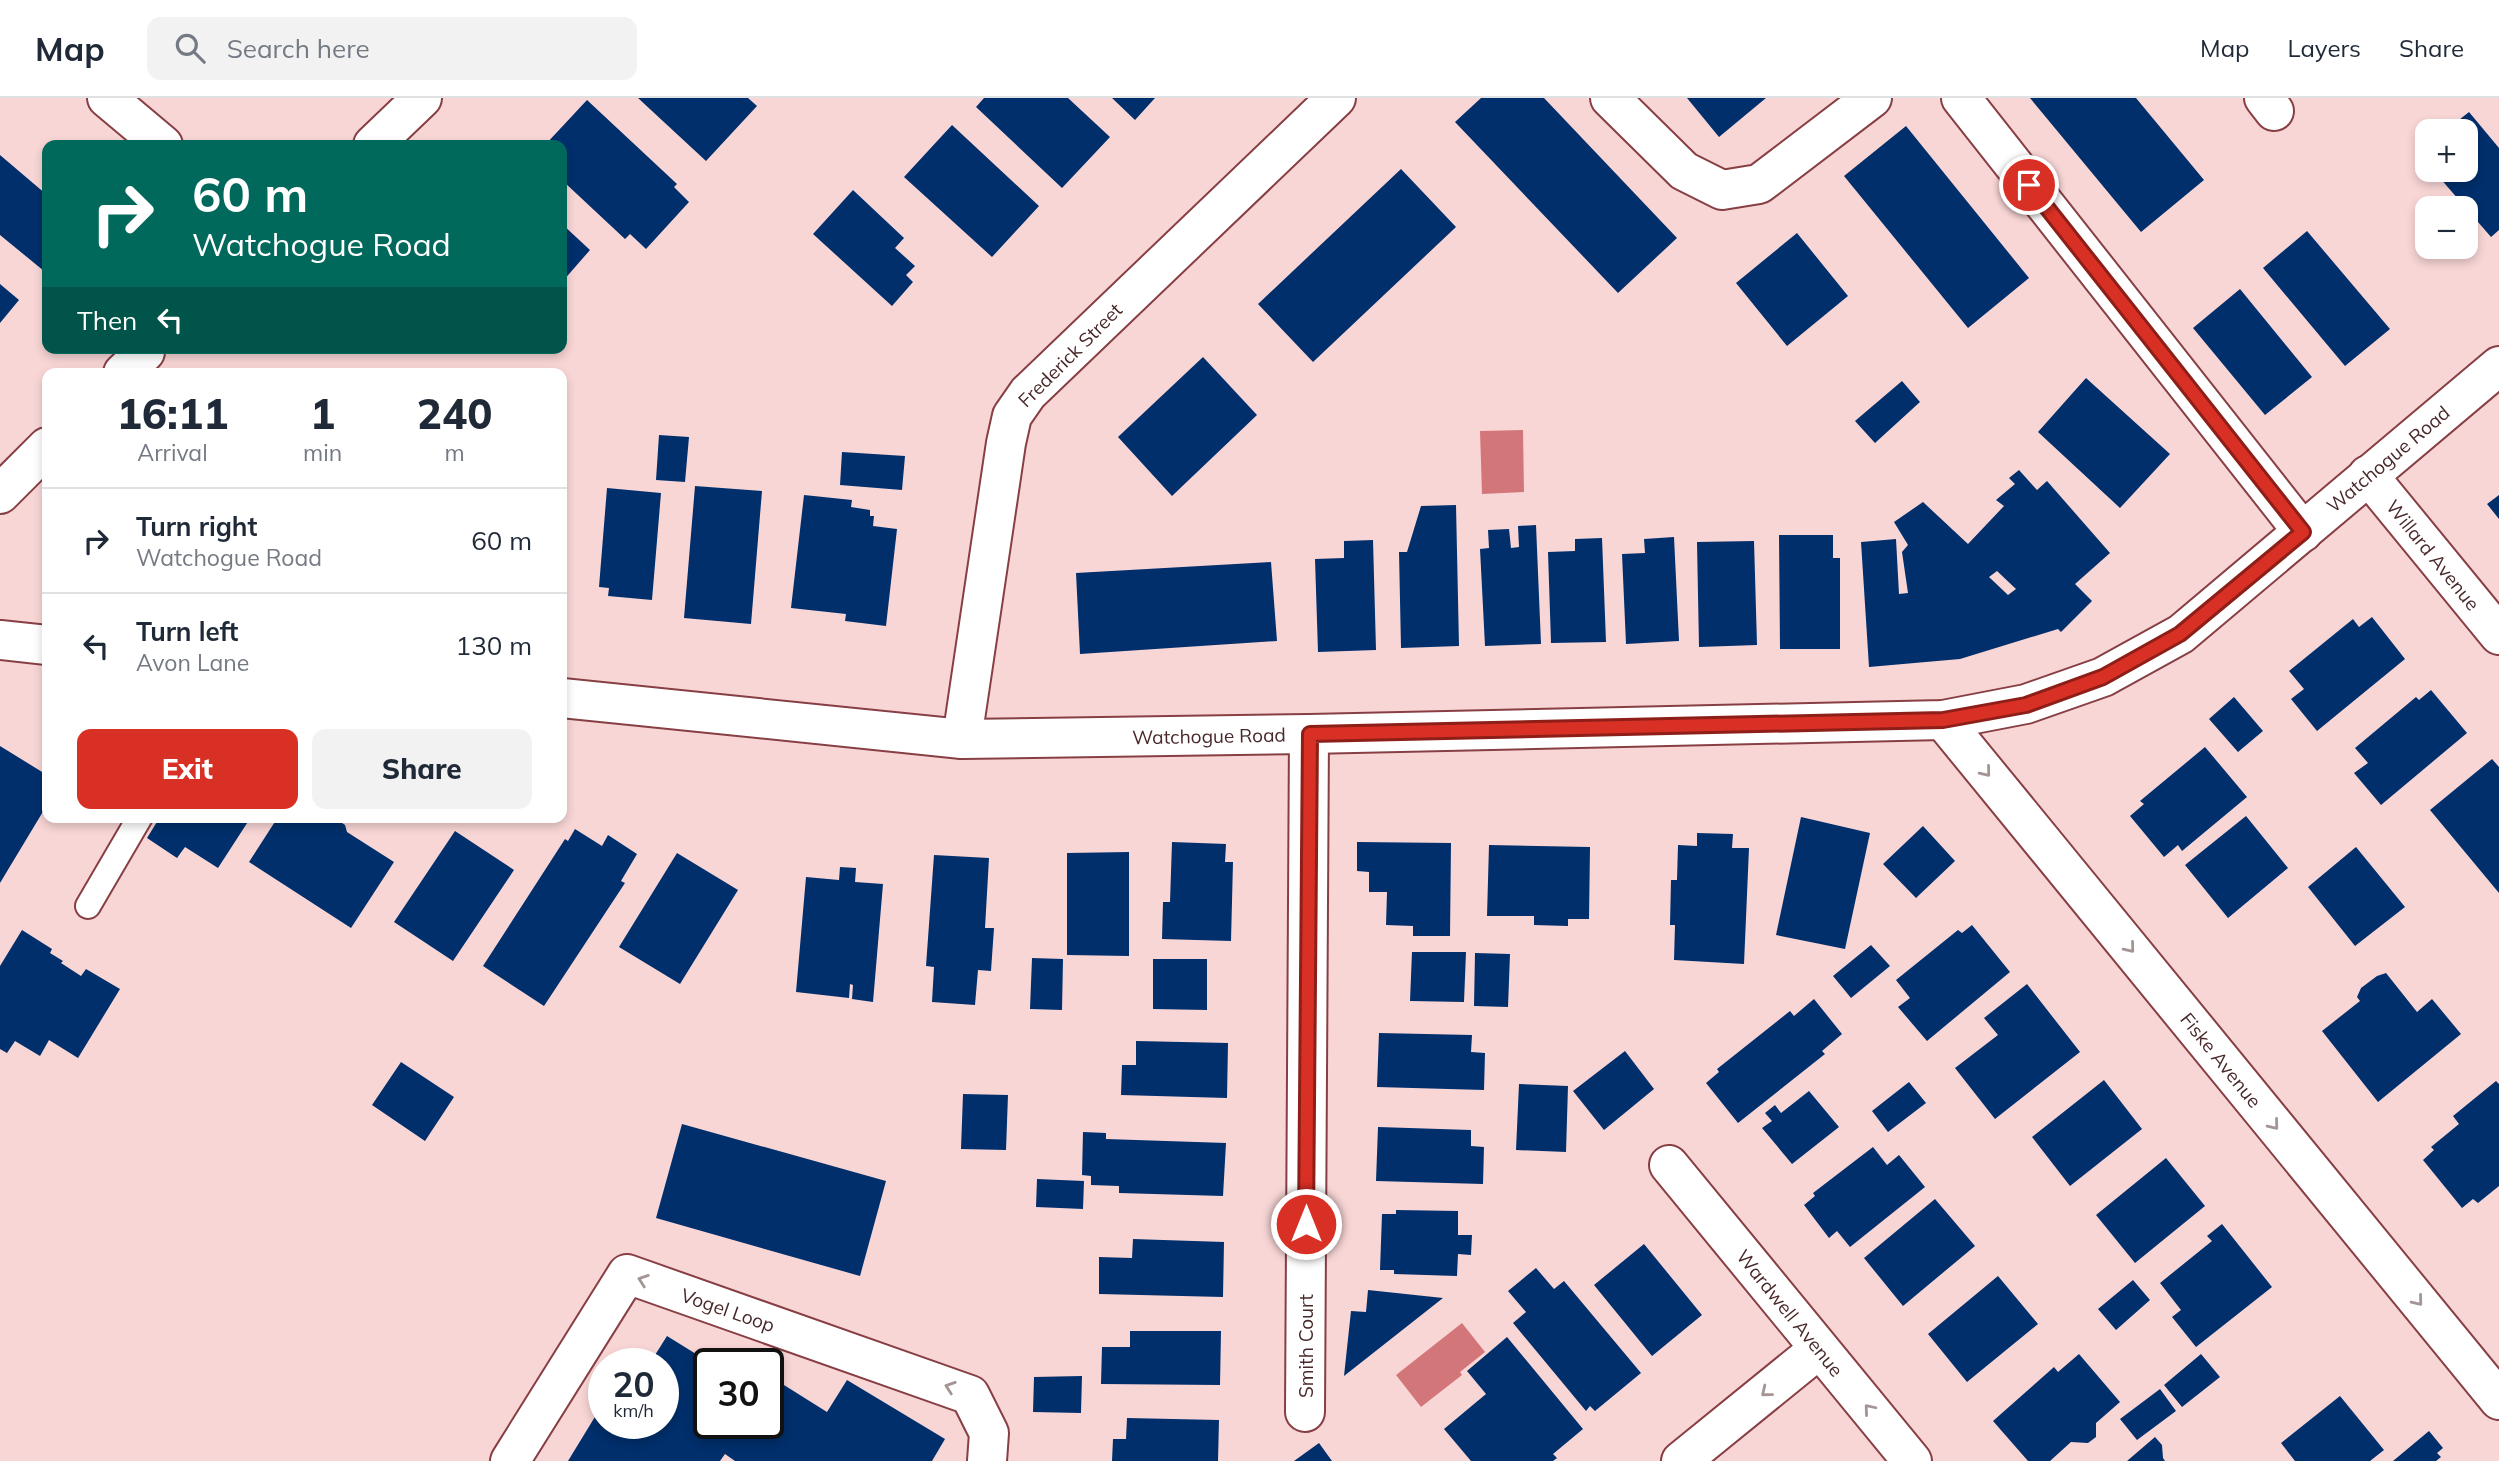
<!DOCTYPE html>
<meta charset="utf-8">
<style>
body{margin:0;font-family:Mulish,sans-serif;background:#f2f2f3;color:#1f2937;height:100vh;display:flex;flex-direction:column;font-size:26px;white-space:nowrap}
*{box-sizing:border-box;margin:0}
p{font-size:23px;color:#747a83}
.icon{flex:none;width:38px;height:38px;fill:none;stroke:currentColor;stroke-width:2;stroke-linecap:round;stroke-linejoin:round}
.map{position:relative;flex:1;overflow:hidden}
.panel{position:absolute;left:42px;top:270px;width:525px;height:455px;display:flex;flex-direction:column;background:#fff;border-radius:14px;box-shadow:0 4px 10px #0003}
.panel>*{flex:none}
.guide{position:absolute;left:42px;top:42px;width:525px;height:214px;border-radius:14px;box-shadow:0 4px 10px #0003;background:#00695c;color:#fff;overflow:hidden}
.buttons{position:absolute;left:2415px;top:21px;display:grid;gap:14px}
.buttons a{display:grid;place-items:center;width:63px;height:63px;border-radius:14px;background:#fff;box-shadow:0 4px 10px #0003;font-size:35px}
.speed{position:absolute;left:588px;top:1250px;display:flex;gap:14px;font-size:35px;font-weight:700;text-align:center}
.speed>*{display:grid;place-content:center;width:91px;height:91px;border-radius:50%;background:#fff;box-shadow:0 4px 10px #0003;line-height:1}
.speed small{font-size:18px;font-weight:400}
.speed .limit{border:4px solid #111;border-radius:10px;background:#fff;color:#111}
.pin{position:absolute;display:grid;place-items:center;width:60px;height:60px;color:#fff;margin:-30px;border:4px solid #fff;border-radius:50%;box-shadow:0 2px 7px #0007}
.me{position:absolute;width:77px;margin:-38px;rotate:0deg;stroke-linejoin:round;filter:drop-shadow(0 0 5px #0008)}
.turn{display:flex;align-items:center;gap:24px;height:147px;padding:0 35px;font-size:32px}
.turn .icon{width:91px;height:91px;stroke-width:2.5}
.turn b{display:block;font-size:49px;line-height:60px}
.then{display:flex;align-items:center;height:66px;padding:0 35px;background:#0003;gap:14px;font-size:26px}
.eta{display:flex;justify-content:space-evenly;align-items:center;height:119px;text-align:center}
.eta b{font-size:42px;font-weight:800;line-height:49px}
.primary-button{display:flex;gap:14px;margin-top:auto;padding:14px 35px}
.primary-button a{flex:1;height:80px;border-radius:14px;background:#d93025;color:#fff;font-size:28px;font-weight:800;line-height:80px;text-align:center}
.primary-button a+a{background:#f2f2f3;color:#1f2937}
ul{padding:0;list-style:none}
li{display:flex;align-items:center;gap:21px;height:105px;padding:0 35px;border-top:2px solid #e0e1e3}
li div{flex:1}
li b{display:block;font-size:26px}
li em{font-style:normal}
header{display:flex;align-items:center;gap:42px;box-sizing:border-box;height:98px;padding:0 35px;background:#fff;border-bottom:2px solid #e0e1e3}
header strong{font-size:33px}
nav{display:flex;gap:38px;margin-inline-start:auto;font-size:24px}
.search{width:490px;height:63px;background:#f2f2f3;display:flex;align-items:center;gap:18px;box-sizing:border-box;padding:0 24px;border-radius:14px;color:#747a83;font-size:26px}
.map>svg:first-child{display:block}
.water{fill:#d3767a}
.building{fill:#012f6c;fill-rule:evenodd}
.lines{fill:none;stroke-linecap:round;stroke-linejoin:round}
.service-casing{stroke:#873f44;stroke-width:28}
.minor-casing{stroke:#873f44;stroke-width:42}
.tertiary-casing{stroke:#873f44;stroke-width:42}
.service{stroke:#fff;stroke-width:24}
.minor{stroke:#fff;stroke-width:38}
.tertiary{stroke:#fff;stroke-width:38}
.oneway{stroke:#a49494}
.route-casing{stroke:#8d1f18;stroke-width:18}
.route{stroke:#d93025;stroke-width:12}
.labels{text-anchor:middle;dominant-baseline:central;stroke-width:7;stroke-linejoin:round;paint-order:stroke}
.street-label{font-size:19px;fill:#492829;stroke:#fff}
</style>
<header>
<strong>Map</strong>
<div class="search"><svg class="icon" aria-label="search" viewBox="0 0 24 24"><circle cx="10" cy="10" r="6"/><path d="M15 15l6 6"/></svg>Search here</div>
<nav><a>Map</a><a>Layers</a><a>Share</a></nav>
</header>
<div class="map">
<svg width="2499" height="1363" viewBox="0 0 2499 1363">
<rect width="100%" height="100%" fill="#f9d6d6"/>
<!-- water -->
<path class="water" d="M 1523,332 L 1524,394 L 1482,396 L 1480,333 Z
M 1462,1225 L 1485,1254 L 1460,1274 L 1462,1277 L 1421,1309 L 1396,1277 Z"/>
<!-- building -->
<path class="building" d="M 638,0 L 748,0 L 757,8 L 706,63 Z
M 984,0 L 1068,0 L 1110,39 L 1062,90 L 976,9 Z
M 1112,0 L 1155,0 L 1135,22 Z
M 1481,0 L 1544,0 L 1677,140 L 1618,195 L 1455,24 Z
M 1687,0 L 1766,0 L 1719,39 Z
M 2030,0 L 2136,0 L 2204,82 L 2141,134 Z
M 587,2 L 677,86 L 674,89 L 689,104 L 646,151 L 630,136 L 625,141 L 564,84 L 562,86 L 562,47 L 545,47 Z
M 2469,14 L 2499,50 L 2499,132 L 2491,139 L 2433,72 L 2466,72 L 2466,33 L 2445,33 Z
M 952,27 L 1039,108 L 992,159 L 904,79 Z
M 1906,28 L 2029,180 L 1968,230 L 1844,78 Z
M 0,57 L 47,97 L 47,170 L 44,173 L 0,137 Z
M 1401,71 L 1456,129 L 1313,264 L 1258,206 Z
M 853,92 L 904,140 L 895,150 L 915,168 L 906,177 L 913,184 L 892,208 L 813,136 Z
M 562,126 L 590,152 L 562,184 Z
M 2307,133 L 2390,231 L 2345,268 L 2263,170 Z
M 1797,135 L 1848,198 L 1787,248 L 1736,185 Z
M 0,186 L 19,202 L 0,225 Z
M 2240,191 L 2312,279 L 2265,317 L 2193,230 Z
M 1203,259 L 1257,317 L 1172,398 L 1118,339 Z
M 2086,280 L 2170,356 L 2120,410 L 2038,334 Z
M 1902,283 L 1920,304 L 1875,345 L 1855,323 Z
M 659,337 L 689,339 L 685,384 L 656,382 Z
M 842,354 L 905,358 L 902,392 L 840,387 Z
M 2019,372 L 2037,392 L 2047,383 L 2110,455 L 2075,486 L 2092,503 L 2061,534 L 2058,531 L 1960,561 L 1869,569 L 1861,444 L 1896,441 L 1899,496 L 1908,495 L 1902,454 L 1908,447 L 1894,424 L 1923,404 L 1968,446 L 2004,408 L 1996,402 L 2015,386 L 2009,380 ZM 1997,473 L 2016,491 L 2008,497 L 1989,479 Z
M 695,388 L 762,393 L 751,526 L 684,520 Z
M 607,390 L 661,395 L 652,502 L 608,498 L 609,490 L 599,489 Z
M 804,397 L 852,402 L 851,409 L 870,412 L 870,418 L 874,418 L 873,428 L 897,431 L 886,528 L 845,523 L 846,516 L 791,510 Z
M 2499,397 L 2499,421 L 2487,406 Z
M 1456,407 L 1459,548 L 1401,550 L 1399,454 L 1407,454 L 1421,408 Z
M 1536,427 L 1541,546 L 1485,548 L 1480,451 L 1489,450 L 1488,432 L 1509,431 L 1511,450 L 1519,449 L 1518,428 Z
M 1779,437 L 1833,437 L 1833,460 L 1840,460 L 1840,551 L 1780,551 Z
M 1674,439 L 1679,543 L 1626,546 L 1622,456 L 1645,455 L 1644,441 Z
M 1602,440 L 1606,544 L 1551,545 L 1548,454 L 1575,453 L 1575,441 Z
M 1373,442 L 1376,552 L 1318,554 L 1315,461 L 1344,460 L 1344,443 Z
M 1754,443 L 1757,547 L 1699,549 L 1697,444 Z
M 1271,464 L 1277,543 L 1080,556 L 1076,475 Z
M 2372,519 L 2405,561 L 2317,633 L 2291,601 L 2304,591 L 2289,573 L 2353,521 L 2359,529 Z
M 2431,592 L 2467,635 L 2381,707 L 2354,675 L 2368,665 L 2355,650 L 2416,599 L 2419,602 Z
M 2234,599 L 2263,633 L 2238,654 L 2209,621 Z
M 0,648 L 47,677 L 47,707 L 0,785 Z
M 2205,649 L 2247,699 L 2182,753 L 2178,747 L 2164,759 L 2130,718 L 2144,706 L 2140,703 Z
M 2492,661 L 2499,669 L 2499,795 L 2430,712 Z
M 2246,718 L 2288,770 L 2228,820 L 2185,767 Z
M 160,719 L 251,719 L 218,770 L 185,749 L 177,760 L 147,740 Z
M 278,719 L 333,719 L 345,727 L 347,734 L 394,764 L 351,830 L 249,764 Z
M 1801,719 L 1870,735 L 1845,851 L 1776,837 Z
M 1923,728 L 1955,763 L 1916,800 L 1883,766 Z
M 575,731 L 602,748 L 608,737 L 637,756 L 621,783 L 625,785 L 544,908 L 483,868 L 565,741 L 568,743 Z
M 455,733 L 514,772 L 453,863 L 394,824 Z
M 1697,735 L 1733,736 L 1732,750 L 1749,750 L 1744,866 L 1674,862 L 1675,827 L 1670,827 L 1671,782 L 1677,782 L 1678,747 L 1697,748 Z
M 1172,744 L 1226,746 L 1225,764 L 1233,764 L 1231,843 L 1162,841 L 1163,804 L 1170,804 Z
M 1357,744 L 1451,745 L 1450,838 L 1413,838 L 1413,828 L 1386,827 L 1387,794 L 1369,794 L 1369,774 L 1357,773 Z
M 1489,747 L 1590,749 L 1589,821 L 1568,821 L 1568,828 L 1534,827 L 1534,818 L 1487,818 Z
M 2356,749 L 2405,809 L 2355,848 L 2308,789 Z
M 1129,754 L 1129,858 L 1067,857 L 1067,755 Z
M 677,755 L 738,792 L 680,886 L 619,849 Z
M 934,757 L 989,760 L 985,830 L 994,830 L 991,873 L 978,872 L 975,907 L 932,904 L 934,869 L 926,868 Z
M 840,769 L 856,770 L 855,784 L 883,786 L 873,904 L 852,901 L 853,887 L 850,886 L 849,900 L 796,894 L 806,779 L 839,782 Z
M 1972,827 L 2010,874 L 1927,943 L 1898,909 L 1910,900 L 1896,882 L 1958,832 L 1962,835 Z
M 22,832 L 52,851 L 50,855 L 63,863 L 61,865 L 81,878 L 86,871 L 120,891 L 78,960 L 49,942 L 40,958 L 15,943 L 7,955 L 0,951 L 0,868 Z
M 1871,847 L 1890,868 L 1851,900 L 1833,878 Z
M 1412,854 L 1466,854 L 1464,904 L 1410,903 Z
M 1475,855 L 1510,856 L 1508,909 L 1474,908 Z
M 1032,860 L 1063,861 L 1062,912 L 1030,911 Z
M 1153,861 L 1207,861 L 1207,912 L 1153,911 Z
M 2386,875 L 2417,914 L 2432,901 L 2461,936 L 2378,1004 L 2322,933 L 2360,903 L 2357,899 L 2361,890 L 2377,878 Z
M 2027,886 L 2080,954 L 1995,1021 L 1955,970 L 1998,937 L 1984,920 Z
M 1814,901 L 1842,936 L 1822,953 L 1825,956 L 1738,1025 L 1706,985 L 1719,974 L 1717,971 L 1790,913 L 1794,918 Z
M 1379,935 L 1472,937 L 1471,954 L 1485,955 L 1484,992 L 1377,989 Z
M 1136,943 L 1228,945 L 1227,1000 L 1121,997 L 1122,967 L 1136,967 Z
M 1625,953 L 1654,991 L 1604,1032 L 1573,993 Z
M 401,964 L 454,999 L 425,1043 L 372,1007 Z
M 2104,982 L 2142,1031 L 2070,1088 L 2032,1039 Z
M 2496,983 L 2499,986 L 2499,1088 L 2478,1105 L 2473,1101 L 2462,1110 L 2423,1062 L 2434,1052 L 2431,1049 L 2459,1026 L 2453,1018 Z
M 1909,984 L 1926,1005 L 1888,1034 L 1872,1013 Z
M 1519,986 L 1568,988 L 1566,1054 L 1516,1052 Z
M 1809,993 L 1839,1029 L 1792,1066 L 1762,1030 L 1772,1023 L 1765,1015 L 1775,1007 L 1781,1015 Z
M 963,996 L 1008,997 L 1006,1052 L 961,1051 Z
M 682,1026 L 886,1083 L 860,1178 L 656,1120 Z
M 1378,1029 L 1471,1032 L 1471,1048 L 1484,1049 L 1483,1086 L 1376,1083 Z
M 1083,1034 L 1106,1035 L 1106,1041 L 1226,1045 L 1223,1098 L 1119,1095 L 1119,1088 L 1091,1087 L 1091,1078 L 1082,1077 Z
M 1873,1049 L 1887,1067 L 1899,1057 L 1925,1089 L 1850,1149 L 1837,1133 L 1829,1140 L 1804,1107 L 1815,1098 L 1813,1095 Z
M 2166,1060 L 2205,1108 L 2135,1165 L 2096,1117 Z
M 1037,1081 L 1084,1083 L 1083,1111 L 1036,1109 Z
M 1935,1101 L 1975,1148 L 1903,1208 L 1864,1160 Z
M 1396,1112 L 1458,1113 L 1458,1137 L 1472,1137 L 1471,1157 L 1458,1156 L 1457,1178 L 1394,1176 L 1394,1172 L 1380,1172 L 1382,1116 L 1396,1116 Z
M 2222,1126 L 2272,1189 L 2196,1249 L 2172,1219 L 2181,1212 L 2160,1185 L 2212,1143 L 2207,1138 Z
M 1133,1141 L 1224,1144 L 1223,1199 L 1099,1196 L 1099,1159 L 1132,1160 Z
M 1644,1146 L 1702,1217 L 1652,1258 L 1594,1187 Z
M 1536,1170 L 1554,1191 L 1564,1183 L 1641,1275 L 1595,1313 L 1590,1308 L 1586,1313 L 1513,1225 L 1526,1214 L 1508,1193 Z
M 1998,1178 L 2038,1226 L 1967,1284 L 1928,1236 Z
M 2133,1182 L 2150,1202 L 2116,1232 L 2098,1211 Z
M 1368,1192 L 1443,1200 L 1344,1278 L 1351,1213 L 1366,1214 Z
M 1130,1233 L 1221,1233 L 1220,1287 L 1101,1286 L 1102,1249 L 1130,1249 Z
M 667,1238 L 709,1264 L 709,1325 L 768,1325 L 768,1277 L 827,1314 L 847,1282 L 945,1341 L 932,1363 L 735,1363 L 725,1356 L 720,1363 L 568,1363 L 604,1304 L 604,1325 L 663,1325 L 663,1265 L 650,1265 Z
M 1507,1239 L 1583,1331 L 1553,1356 L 1557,1360 L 1553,1363 L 1471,1363 L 1444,1331 L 1486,1296 L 1467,1273 Z
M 2079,1256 L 2120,1304 L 2096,1325 L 2096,1339 L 2088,1345 L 2071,1344 L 2050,1363 L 2028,1363 L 1993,1323 L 2054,1269 L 2058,1274 Z
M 2201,1256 L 2220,1279 L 2182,1309 L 2164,1287 Z
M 1082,1278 L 1081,1315 L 1033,1314 L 1034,1279 Z
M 2160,1291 L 2176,1313 L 2137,1342 L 2120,1321 Z
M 2340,1298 L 2384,1352 L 2370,1363 L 2295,1363 L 2281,1345 Z
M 1127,1320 L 1219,1322 L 1218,1363 L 1112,1363 L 1113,1341 L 1126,1341 Z
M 2429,1333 L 2443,1350 L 2437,1355 L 2441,1359 L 2436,1363 L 2393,1363 Z
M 2155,1339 L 2162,1347 L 2163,1360 L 2165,1363 L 2127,1363 Z
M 1319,1345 L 1332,1363 L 1294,1363 Z"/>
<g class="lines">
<defs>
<path id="service" d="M 88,808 L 140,719"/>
<path id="minor" d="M 107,0 L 163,47
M 1610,0 L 1684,73 L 1722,92 L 1759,86 L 1872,0
M 1961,0 L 2303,434
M 2264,0 L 2274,13
M 373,47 L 422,0
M 123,275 L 145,254
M 2368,377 L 2499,537
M 0,396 L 47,349
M 1943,622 L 2499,1302
M 962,641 L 1006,345 L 1012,318 L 1028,295 L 1336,0
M 1669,1067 L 1912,1363
M 1305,1314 L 1309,636
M 510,1363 L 627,1176 L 970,1297 L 989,1335 L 987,1363
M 1681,1363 L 1819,1251"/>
<path id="tertiary" d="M 0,542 L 47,547
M 562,600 L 962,641 L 1309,636 L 1943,622 L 2026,606 L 2103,579 L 2181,536 L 2499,268"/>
</defs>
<!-- service casing -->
<use href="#service" class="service-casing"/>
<!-- minor casing -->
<use href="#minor" class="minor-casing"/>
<!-- tertiary casing -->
<use href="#tertiary" class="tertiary-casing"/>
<!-- service -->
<use href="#service" class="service"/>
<!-- minor -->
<use href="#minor" class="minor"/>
<!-- tertiary -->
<use href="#tertiary" class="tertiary"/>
</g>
<!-- one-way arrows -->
<defs><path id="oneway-chevron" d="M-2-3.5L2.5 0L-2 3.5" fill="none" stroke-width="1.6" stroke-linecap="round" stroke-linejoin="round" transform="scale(1.75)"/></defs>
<g class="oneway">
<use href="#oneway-chevron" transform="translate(1986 674) rotate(51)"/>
<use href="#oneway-chevron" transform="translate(2130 850) rotate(51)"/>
<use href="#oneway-chevron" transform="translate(2274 1027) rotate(51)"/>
<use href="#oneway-chevron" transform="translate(643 1182) rotate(-161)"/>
<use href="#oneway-chevron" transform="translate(2418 1203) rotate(51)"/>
<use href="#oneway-chevron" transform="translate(950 1289) rotate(-161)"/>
<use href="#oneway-chevron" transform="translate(1766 1294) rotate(141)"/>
<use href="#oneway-chevron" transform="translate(1869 1311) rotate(-130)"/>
</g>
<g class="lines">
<defs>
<path id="route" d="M 1306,1126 L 1310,636 L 1943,622 L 2026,607 L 2103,579 L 2180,536 L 2303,434 L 2029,87"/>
</defs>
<!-- route casing -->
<use href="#route" class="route-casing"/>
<!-- route -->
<use href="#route" class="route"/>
</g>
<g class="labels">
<!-- street labels -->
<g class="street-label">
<text transform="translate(1070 257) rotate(-45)">Frederick Street</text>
<text transform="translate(2388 361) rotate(-40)">Watchogue Road</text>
<text transform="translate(2433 457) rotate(51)">Willard Avenue</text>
<text transform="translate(1209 638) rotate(-1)">Watchogue Road</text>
<text transform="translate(2221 962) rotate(51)">Fiske Avenue</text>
<text transform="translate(728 1212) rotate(19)">Vogel Loop</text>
<text transform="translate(1790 1215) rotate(51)">Wardwell Avenue</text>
<text transform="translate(1306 1248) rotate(-90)">Smith Court</text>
</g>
</g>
</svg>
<div class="buttons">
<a>+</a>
<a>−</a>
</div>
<div class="speed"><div>20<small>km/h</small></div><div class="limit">30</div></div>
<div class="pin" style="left:2029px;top:87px;background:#d93025"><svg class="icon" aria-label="arrive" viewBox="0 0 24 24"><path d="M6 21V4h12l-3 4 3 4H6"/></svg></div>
<svg class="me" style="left:1306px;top:1126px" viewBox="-20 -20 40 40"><circle r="17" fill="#d93025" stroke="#fff" stroke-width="3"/><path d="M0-11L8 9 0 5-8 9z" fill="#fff"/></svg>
<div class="guide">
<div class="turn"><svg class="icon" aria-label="right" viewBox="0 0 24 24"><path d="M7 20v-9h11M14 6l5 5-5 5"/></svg><div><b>60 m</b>Watchogue Road</div></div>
<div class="then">Then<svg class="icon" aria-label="left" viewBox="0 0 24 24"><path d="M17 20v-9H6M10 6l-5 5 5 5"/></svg></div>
</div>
<section class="panel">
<div class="eta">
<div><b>16:11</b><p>Arrival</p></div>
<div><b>1</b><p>min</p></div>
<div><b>240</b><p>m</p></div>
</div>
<ul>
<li><svg class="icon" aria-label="right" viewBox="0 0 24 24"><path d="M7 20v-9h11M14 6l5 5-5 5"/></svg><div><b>Turn right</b><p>Watchogue Road</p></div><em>60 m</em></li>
<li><svg class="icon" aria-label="left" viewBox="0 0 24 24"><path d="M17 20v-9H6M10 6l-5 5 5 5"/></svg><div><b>Turn left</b><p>Avon Lane</p></div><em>130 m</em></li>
</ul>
<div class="primary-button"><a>Exit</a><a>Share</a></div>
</section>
</div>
